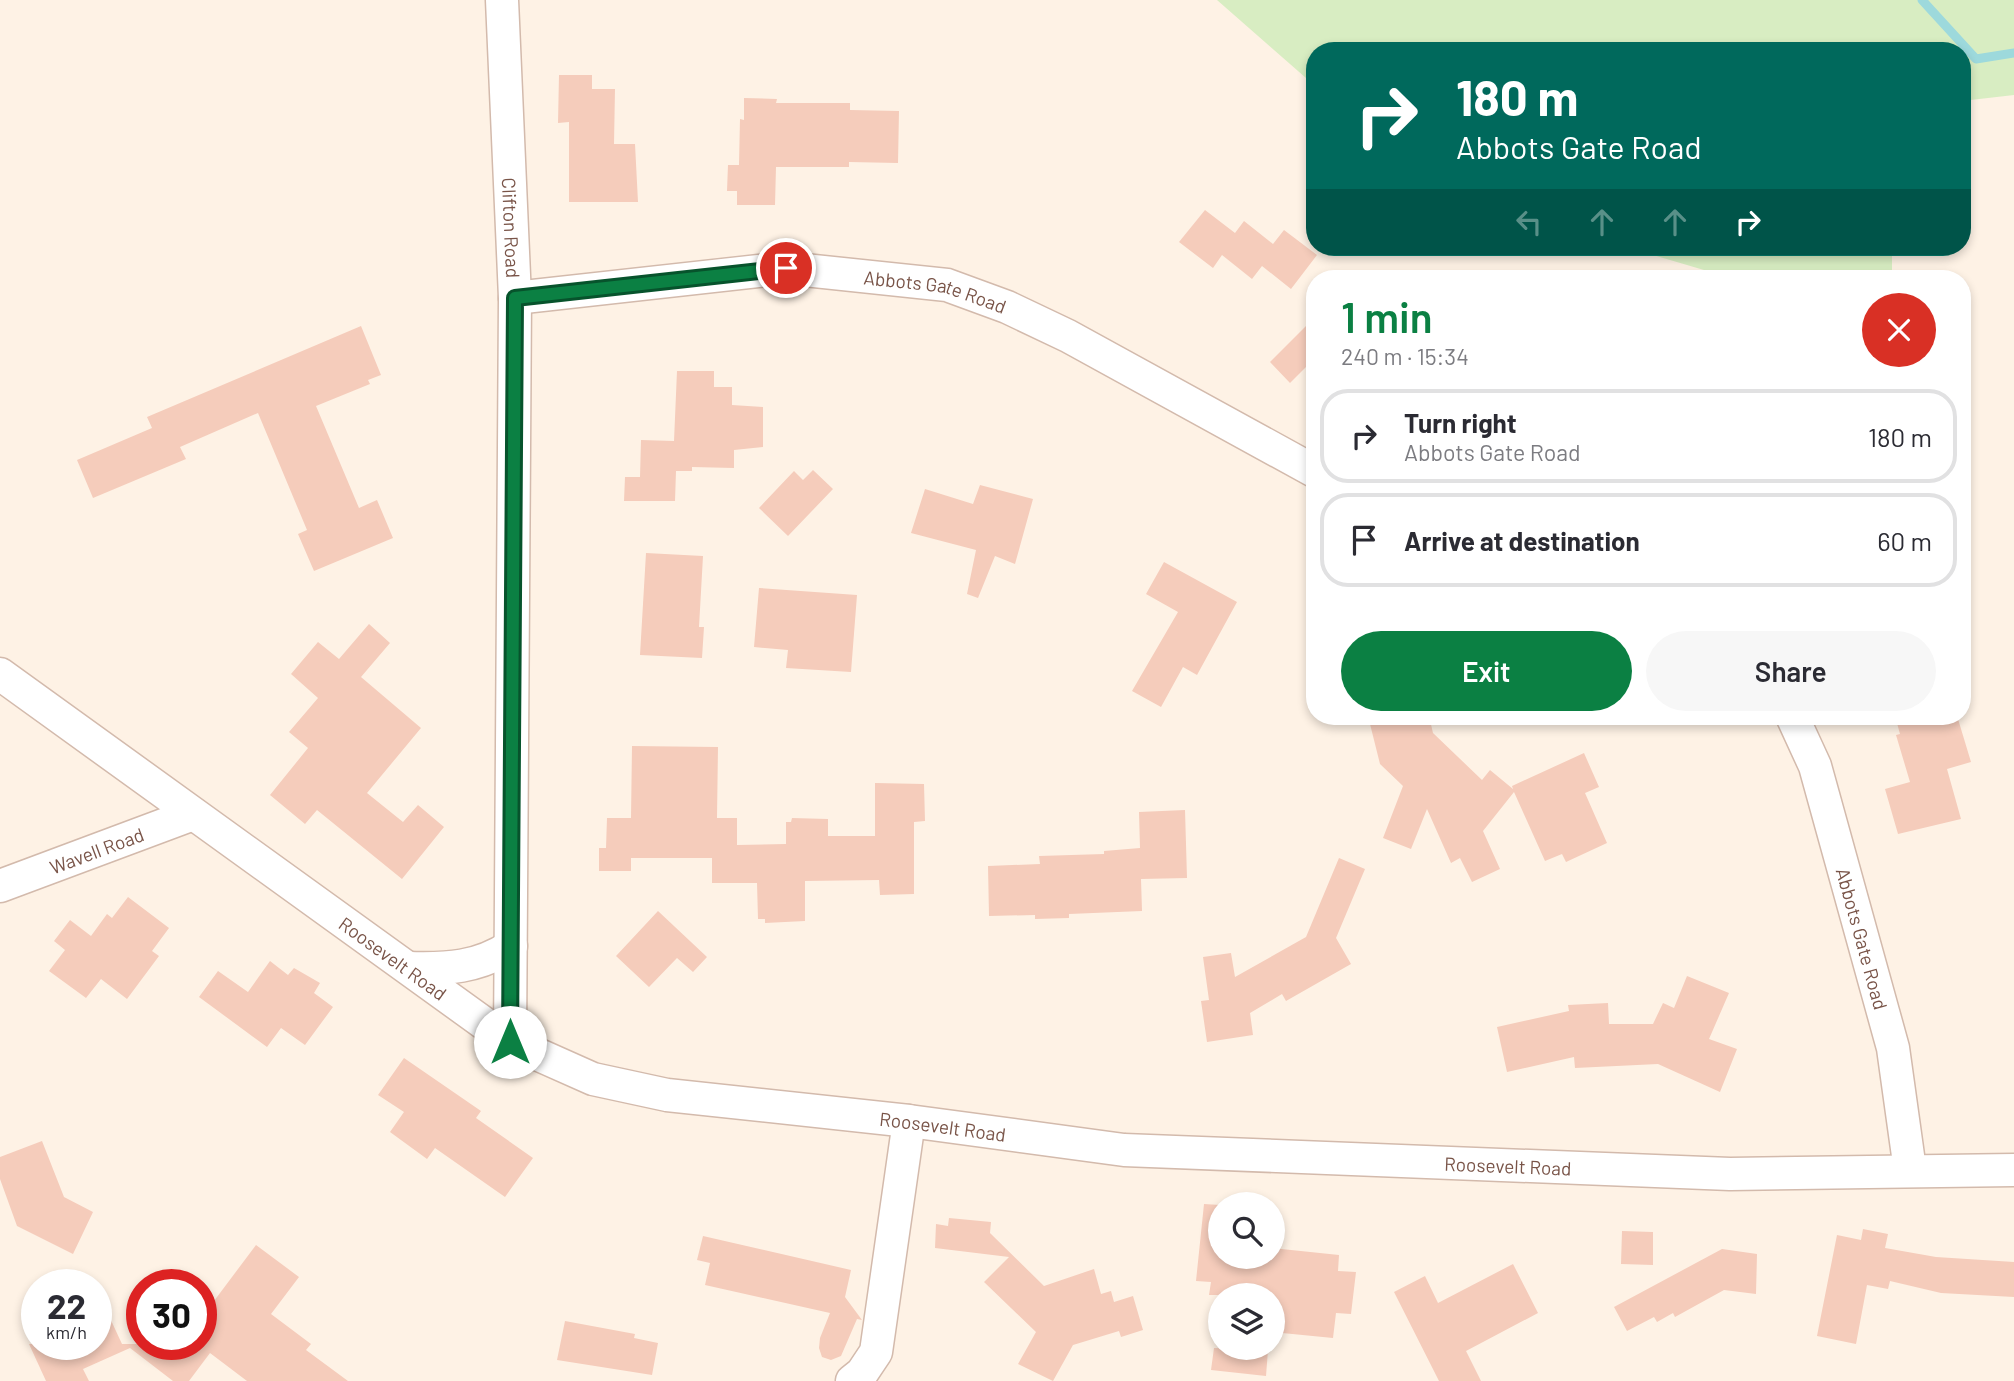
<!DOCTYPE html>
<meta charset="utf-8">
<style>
body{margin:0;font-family:Barlow,sans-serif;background:#f7f7f7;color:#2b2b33;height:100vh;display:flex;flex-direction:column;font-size:26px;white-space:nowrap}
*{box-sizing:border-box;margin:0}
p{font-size:23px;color:#7c7c81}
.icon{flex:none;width:38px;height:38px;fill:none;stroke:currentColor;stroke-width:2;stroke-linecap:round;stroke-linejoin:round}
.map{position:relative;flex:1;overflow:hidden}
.drawer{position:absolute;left:1306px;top:270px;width:665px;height:455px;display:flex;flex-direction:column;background:#fff;border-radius:28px;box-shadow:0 4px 10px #0003}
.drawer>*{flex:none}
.hud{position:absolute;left:1306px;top:42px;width:665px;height:214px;border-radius:28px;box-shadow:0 4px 10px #0003;background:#00695c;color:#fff;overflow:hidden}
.fabs{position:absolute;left:1208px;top:1192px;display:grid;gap:14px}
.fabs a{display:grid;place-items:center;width:77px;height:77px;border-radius:50%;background:#fff;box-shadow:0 4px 10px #0003;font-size:35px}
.speed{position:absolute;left:21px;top:1269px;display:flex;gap:14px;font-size:35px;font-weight:700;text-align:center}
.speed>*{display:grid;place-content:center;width:91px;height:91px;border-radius:50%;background:#fff;box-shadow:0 4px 10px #0003;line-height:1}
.speed small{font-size:18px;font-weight:400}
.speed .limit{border:10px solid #d22;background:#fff;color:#111}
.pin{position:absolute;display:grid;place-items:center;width:60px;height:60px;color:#fff;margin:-30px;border:4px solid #fff;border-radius:50%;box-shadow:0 2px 7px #0007}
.me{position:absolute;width:77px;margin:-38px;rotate:0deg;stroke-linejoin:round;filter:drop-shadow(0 0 5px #0008)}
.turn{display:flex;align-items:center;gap:24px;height:147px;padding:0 35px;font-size:32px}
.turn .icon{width:91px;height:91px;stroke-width:2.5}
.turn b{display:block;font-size:49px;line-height:60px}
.lanes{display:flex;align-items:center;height:66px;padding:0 35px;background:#0003;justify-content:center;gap:35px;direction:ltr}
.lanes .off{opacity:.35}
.round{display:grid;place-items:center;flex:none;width:74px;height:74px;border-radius:37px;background:#f7f7f7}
.head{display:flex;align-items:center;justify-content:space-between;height:119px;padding:0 35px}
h1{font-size:42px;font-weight:600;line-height:52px;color:#0b8043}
.cta{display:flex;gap:14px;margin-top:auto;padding:14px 35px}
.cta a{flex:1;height:80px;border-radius:42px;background:#0b8043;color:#fff;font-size:28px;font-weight:600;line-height:80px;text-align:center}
.cta a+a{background:#f7f7f7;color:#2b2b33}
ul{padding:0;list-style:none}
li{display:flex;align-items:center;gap:21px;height:94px;margin:0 14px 10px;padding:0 21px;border:4px solid #e1e1e2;border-radius:28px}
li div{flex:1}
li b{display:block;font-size:26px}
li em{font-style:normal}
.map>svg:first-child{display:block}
.green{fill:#d8edc2}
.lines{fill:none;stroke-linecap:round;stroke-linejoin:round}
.stream{stroke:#9dd9dc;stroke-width:9}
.building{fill:#f5ccbb}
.minor-casing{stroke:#d3baac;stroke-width:35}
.minor{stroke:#fff;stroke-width:32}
.route-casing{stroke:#07532c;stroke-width:18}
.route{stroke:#0b8043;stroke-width:12}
.labels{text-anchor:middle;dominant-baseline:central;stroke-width:6;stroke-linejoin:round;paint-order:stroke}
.street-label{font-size:19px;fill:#795448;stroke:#fff6ed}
</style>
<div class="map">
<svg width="2014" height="1381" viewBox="0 0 2014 1381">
<rect width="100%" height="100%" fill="#fef2e5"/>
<!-- green -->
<path class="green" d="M 1217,0 L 2014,0 L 2014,95 L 1962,101 L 1962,51 L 1314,51 L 1314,85 Z
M 1626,247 L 1892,247 L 1892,278 L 1731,278 Z"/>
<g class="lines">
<!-- stream -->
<path class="stream" d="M 1922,0 L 1976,59 L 2014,53"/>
</g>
<!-- building -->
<path class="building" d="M 559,75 L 592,75 L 592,89 L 615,89 L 614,144 L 635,144 L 638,202 L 569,202 L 569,122 L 558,123 Z
M 744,98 L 777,99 L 776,103 L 850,103 L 850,110 L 899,111 L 898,163 L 849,162 L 849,167 L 776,167 L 775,205 L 737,205 L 737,191 L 727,191 L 728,165 L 739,165 L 740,119 L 744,120 Z
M 1205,210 L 1235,233 L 1244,221 L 1273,244 L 1284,230 L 1317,255 L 1291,289 L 1262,266 L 1252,279 L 1222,255 L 1213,268 L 1179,242 Z
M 1314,318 L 1314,359 L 1290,383 L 1270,362 Z
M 361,326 L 381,375 L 368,380 L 370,384 L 316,406 L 359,508 L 377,500 L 393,538 L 314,571 L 298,534 L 307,530 L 258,413 L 180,447 L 186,459 L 93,498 L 77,460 L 152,428 L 147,417 Z
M 677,371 L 714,371 L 714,387 L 732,387 L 732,405 L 763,407 L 763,447 L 734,450 L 734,468 L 692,467 L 692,471 L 676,471 L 675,501 L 624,501 L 625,477 L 640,477 L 641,440 L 674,441 Z
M 813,470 L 833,489 L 788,536 L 759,508 L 794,471 L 803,480 Z
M 980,485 L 1033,499 L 1015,564 L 995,556 L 978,598 L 967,594 L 976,550 L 911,533 L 925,489 L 973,504 Z
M 646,553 L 703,556 L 699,627 L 704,627 L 702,658 L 640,655 Z
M 1164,562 L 1237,602 L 1197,675 L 1183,667 L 1161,707 L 1132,691 L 1178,612 L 1146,594 Z
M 759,588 L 857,595 L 851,672 L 786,668 L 788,650 L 754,647 Z
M 369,624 L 390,643 L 361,677 L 421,728 L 367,793 L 403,822 L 418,805 L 444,827 L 402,879 L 317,810 L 305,824 L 270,795 L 308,748 L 289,732 L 318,698 L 291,674 L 318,642 L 339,659 Z
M 1368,716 L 1429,716 L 1433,733 L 1482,780 L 1490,770 L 1513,789 L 1512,786 L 1584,753 L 1599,787 L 1585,793 L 1607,843 L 1566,862 L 1562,854 L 1545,861 L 1514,792 L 1483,831 L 1500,869 L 1472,882 L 1460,858 L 1451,863 L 1427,809 L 1411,849 L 1383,838 L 1403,786 L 1380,764 Z
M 1895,716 L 1940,716 L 1942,724 L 1958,719 L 1971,762 L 1947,769 L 1961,819 L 1898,834 L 1885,789 L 1910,782 L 1896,735 L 1900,734 Z
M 632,746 L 718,747 L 717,818 L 737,818 L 737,845 L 786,844 L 786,822 L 791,822 L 792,818 L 828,819 L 828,836 L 875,836 L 875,783 L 924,784 L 925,821 L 914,822 L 914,894 L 880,895 L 879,880 L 805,881 L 805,921 L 765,923 L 765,919 L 758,919 L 757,883 L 712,883 L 712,858 L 631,858 L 631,871 L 599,871 L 599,848 L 606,848 L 607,818 L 631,818 Z
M 1185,810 L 1187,878 L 1141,879 L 1142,911 L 1069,914 L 1069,918 L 1035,919 L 1035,915 L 989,916 L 988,866 L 1040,864 L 1039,856 L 1104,854 L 1104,851 L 1140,848 L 1139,812 Z
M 1339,858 L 1365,869 L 1336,938 L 1351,964 L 1286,1001 L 1282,994 L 1250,1013 L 1253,1035 L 1207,1042 L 1201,1001 L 1209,1000 L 1203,957 L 1231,953 L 1235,977 L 1306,937 Z
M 128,897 L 169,928 L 152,951 L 159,956 L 127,999 L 101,979 L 86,998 L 49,971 L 65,950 L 54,941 L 70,920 L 91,936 L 107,914 L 112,918 Z
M 658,911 L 707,957 L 693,972 L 677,958 L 649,987 L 616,956 Z
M 270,961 L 288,975 L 294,968 L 320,983 L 314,993 L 333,1007 L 305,1045 L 281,1028 L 267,1047 L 199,997 L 218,971 L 248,992 Z
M 1687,976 L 1729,993 L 1709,1039 L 1737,1049 L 1720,1092 L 1658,1064 L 1575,1068 L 1574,1057 L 1507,1072 L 1497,1027 L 1569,1011 L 1568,1005 L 1608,1003 L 1609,1024 L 1653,1024 L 1663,1003 L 1674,1008 Z
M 404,1058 L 481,1111 L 476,1118 L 533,1158 L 505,1197 L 435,1148 L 427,1159 L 390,1132 L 404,1112 L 378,1095 Z
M 42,1141 L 64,1197 L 93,1212 L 73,1254 L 17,1226 L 0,1179 L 0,1157 Z
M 1204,1204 L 1220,1205 L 1220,1256 L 1272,1256 L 1272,1248 L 1339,1255 L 1338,1271 L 1356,1272 L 1351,1314 L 1336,1313 L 1333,1338 L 1272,1332 L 1272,1295 L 1209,1295 L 1211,1282 L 1196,1281 Z
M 949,1218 L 991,1222 L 990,1233 L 1044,1286 L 1094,1269 L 1101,1294 L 1111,1291 L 1114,1302 L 1133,1296 L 1143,1330 L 1121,1337 L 1119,1331 L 1073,1345 L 1053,1381 L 1018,1364 L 1036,1332 L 984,1282 L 1009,1257 L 935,1248 L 936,1224 L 948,1226 Z
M 1863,1229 L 1888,1234 L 1885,1248 L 1936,1257 L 2014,1262 L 2014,1297 L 1941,1293 L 1890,1281 L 1888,1289 L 1867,1285 L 1856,1344 L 1817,1336 L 1837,1235 L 1861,1240 Z
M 1622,1231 L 1653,1232 L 1653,1265 L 1621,1264 Z
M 703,1236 L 851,1270 L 845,1297 L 862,1320 L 857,1319 L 841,1356 L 831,1360 L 822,1357 L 819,1348 L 820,1338 L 830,1313 L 705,1285 L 710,1263 L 697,1260 Z
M 256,1245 L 299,1277 L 271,1314 L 311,1344 L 306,1350 L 348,1381 L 247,1381 L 210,1353 L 189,1381 L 173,1381 L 130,1348 L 83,1369 L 89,1381 L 46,1381 L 29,1344 L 96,1344 L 96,1288 L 122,1344 L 201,1344 L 201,1291 L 214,1301 Z
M 1722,1249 L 1757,1254 L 1756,1294 L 1724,1290 L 1675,1317 L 1673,1313 L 1657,1322 L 1654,1317 L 1627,1331 L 1614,1307 Z
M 1513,1264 L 1538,1313 L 1466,1351 L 1481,1381 L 1439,1381 L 1394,1292 L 1425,1276 L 1438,1303 Z
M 565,1321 L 635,1334 L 634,1338 L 658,1343 L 652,1375 L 557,1360 Z
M 1214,1348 L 1268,1350 L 1266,1376 L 1211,1370 Z"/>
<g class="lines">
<defs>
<g id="minor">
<path id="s1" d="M 502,0 L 515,298 L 510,1042"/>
<path id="s2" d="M 515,298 L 786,268 L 947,285 L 1007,307 L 1068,336 L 1314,471"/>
<path id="s3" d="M 0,674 L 510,1042 L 593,1079 L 667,1095 L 909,1121 L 1124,1150 L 1730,1174 L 2014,1170"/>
<path id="s4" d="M 1792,716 L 1815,766 L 1893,1048 L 1910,1170"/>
<path id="s5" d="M 0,886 L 193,814"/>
<path d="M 409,968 C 447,969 478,968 511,946"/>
<path d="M 852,1381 L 862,1373 L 876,1352 L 909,1121"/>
</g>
</defs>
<!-- minor casing -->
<use href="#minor" class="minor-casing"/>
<!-- minor -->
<use href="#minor" class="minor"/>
</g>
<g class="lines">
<defs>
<path id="route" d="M 510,1042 L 515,298 L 786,268"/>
</defs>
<!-- route casing -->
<use href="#route" class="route-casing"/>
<!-- route -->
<use href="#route" class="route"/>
</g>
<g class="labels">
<!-- street labels -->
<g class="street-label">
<text stroke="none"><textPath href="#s1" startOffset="228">Clifton Road</textPath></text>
<text stroke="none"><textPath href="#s2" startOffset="424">Abbots Gate Road</textPath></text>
<text stroke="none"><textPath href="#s5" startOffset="103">Wavell Road</textPath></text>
<text stroke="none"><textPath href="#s4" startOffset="234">Abbots Gate Road</textPath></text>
<text stroke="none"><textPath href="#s3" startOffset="485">Roosevelt Road</textPath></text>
<text stroke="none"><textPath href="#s3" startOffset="1073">Roosevelt Road</textPath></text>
<text stroke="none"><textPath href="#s3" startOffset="1640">Roosevelt Road</textPath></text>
</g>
</g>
</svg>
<div class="fabs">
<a><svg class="icon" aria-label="search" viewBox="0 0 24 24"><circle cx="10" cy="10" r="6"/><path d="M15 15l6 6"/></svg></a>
<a><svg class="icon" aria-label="layers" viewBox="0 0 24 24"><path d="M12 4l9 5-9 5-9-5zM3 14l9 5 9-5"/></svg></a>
</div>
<div class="speed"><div>22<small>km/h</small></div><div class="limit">30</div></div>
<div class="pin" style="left:786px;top:268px;background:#d93025"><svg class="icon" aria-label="arrive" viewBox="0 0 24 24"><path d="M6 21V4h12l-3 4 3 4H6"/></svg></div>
<svg class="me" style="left:510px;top:1042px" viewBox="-20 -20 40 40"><circle r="19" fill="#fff"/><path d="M0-13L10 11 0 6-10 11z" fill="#0b8043"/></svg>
<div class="hud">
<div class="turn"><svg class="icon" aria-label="right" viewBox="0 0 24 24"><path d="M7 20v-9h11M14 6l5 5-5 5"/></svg><div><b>180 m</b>Abbots Gate Road</div></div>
<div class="lanes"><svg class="icon off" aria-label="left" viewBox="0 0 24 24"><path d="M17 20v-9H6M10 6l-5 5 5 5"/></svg><svg class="icon off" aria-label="ahead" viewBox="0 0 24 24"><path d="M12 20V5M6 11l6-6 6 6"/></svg><svg class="icon off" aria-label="ahead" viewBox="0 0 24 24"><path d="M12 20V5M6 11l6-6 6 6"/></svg><svg class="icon" aria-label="right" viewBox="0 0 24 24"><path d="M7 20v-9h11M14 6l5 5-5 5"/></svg></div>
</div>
<section class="drawer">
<div class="head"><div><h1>1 min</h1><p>240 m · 15:34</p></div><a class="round" style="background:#d93025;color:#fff"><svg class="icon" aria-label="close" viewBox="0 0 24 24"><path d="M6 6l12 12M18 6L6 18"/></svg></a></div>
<ul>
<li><svg class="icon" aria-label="right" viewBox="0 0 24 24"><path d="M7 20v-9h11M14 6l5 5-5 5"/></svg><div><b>Turn right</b><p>Abbots Gate Road</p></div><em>180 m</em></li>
<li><svg class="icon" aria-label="arrive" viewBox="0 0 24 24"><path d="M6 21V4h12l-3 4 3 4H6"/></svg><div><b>Arrive at destination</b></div><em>60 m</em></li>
</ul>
<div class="cta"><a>Exit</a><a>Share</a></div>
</section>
</div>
